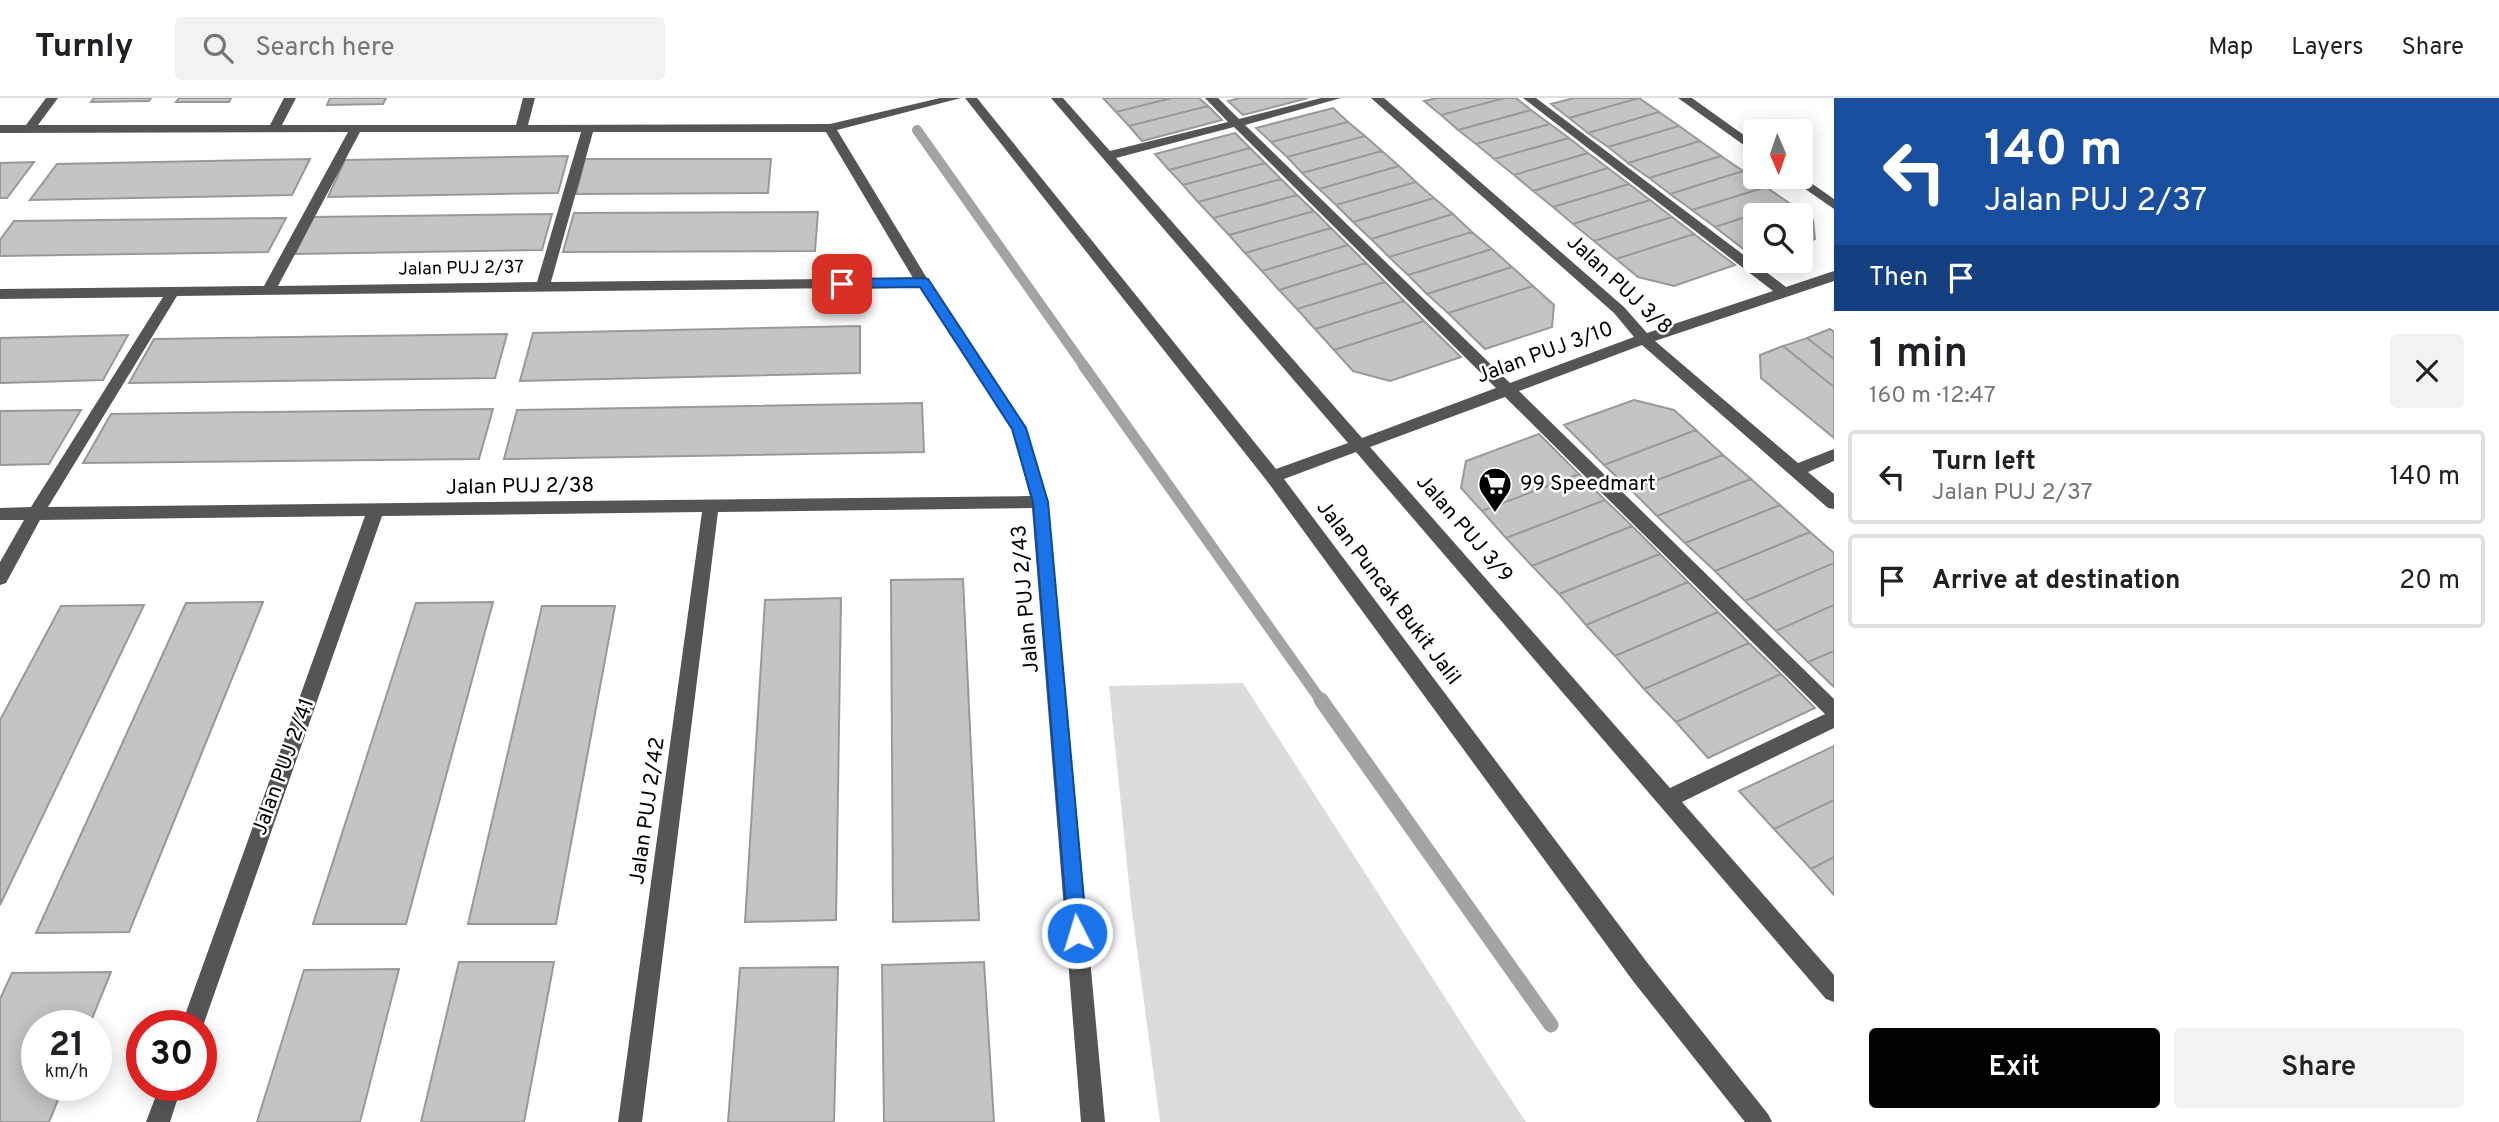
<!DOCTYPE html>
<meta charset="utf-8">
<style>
body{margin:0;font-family:Overpass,sans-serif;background:#f2f2f2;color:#202124;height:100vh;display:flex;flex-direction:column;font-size:26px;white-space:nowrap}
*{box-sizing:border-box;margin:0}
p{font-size:23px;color:#757577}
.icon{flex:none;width:38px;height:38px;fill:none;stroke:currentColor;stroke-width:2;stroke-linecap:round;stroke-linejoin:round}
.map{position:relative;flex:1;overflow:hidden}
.side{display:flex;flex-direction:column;background:#fff;width:665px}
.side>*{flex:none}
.hud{background:#1a4fa0;color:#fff;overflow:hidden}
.needle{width:46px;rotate:178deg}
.tools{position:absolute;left:1743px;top:21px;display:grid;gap:14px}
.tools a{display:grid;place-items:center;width:70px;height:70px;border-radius:7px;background:#fff;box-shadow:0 4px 18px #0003;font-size:35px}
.speed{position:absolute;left:21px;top:912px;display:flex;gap:14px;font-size:35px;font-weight:700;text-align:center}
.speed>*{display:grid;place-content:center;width:91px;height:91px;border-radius:50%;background:#fff;box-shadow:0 4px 18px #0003;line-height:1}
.speed small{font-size:18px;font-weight:400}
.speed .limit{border:10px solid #d22;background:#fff;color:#111}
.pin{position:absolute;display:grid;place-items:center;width:60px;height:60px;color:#fff;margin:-30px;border-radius:14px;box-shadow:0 4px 10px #0006}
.me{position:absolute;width:77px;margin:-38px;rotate:355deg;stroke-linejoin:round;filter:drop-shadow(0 0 5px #0008)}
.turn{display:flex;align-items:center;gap:24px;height:147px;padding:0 35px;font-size:32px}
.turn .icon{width:91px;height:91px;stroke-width:2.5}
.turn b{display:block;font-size:49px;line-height:60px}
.then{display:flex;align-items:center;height:66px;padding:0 35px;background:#0003;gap:14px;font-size:26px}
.round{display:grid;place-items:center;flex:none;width:74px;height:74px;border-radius:7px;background:#f2f2f2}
.overview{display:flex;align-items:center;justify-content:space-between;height:119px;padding:0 35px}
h1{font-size:42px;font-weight:600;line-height:52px}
.cta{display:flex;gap:14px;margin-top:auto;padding:14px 35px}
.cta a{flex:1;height:80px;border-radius:7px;background:#000;color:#fff;font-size:28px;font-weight:600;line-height:80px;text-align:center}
.cta a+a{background:#f2f2f2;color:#202124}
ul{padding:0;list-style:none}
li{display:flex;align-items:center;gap:21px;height:94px;margin:0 14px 10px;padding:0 21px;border:4px solid #e0e0e0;border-radius:7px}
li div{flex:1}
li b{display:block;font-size:26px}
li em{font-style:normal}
header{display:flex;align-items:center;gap:42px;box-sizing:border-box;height:98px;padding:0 35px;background:#fff;border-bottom:2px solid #e0e0e0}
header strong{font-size:33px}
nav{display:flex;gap:38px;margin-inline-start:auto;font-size:24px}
.search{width:490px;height:63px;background:#f2f2f2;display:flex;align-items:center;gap:18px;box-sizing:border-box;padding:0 24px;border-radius:7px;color:#757577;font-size:26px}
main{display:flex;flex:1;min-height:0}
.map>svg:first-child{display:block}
.green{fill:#dcdcdc}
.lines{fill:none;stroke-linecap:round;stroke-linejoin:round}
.stream-far2{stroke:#a3a3a3;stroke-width:10}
.stream-far1{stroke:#a3a3a3;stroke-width:11}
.stream{stroke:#a3a3a3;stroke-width:15}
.building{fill:#c4c4c4;stroke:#999;stroke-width:2}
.minor{fill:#555;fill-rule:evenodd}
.route{fill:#1a73e8;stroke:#114b97;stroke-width:2}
.labels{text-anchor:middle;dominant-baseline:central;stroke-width:5;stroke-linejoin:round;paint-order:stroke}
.far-street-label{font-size:18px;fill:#000;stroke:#fff}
.street-label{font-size:21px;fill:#000;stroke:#fff}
.poi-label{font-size:21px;fill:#000;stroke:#fff;text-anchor:start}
</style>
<header>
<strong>Turnly</strong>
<div class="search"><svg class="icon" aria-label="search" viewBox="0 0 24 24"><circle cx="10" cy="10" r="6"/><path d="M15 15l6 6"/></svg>Search here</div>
<nav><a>Map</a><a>Layers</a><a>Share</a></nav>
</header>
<main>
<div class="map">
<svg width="1834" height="1024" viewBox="0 0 1834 1024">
<rect width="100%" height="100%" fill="#fff"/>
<!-- green -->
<path class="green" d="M 1243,585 L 1489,968 L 1526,1024 L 1160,1024 L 1131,806 L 1109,588 Z"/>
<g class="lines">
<!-- stream-far2 -->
<path class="stream-far2" d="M 917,32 L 1084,268"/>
<!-- stream-far1 -->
<path class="stream-far1" d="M 1083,267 L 1322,604"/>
<!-- stream -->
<path class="stream" d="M 1321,602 L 1551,927"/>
</g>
<!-- building -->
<path class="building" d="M 94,0 L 151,0 L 149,3 L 91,4 Z
M 179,0 L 231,0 L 229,4 L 176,4 Z
M 330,0 L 386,0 L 383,6 L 327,7 Z
M 1103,0 L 1172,0 L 1116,14 Z
M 1172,0 L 1199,0 L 1208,8 L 1129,28 L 1116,14 Z
M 1240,0 L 1308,0 L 1243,17 L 1228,3 Z
M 1437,0 L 1505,0 L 1441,17 L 1424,3 Z
M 1505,0 L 1516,0 L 1531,12 L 1458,32 L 1441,17 Z
M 1574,0 L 1639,0 L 1569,20 L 1551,6 Z
M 1639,0 L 1659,14 L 1588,35 L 1569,20 Z
M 1208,8 L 1222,22 L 1142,43 L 1129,28 Z
M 1333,10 L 1348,24 L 1271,44 L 1256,30 Z
M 1531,12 L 1550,26 L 1476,46 L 1458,32 Z
M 1659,14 L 1679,28 L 1608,49 L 1588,35 Z
M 1348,24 L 1365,38 L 1287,59 L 1271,44 Z
M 1550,26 L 1569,40 L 1494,61 L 1476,46 Z
M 1679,28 L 1700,43 L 1628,65 L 1608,49 Z
M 1235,35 L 1250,50 L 1169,72 L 1155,56 Z
M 1365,38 L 1382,53 L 1302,75 L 1287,59 Z
M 1569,40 L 1588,55 L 1514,77 L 1494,61 Z
M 1700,43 L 1721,58 L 1649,80 L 1628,65 Z
M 1250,50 L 1265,65 L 1183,87 L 1169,72 Z
M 1382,53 L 1399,68 L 1319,91 L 1302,75 Z
M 1588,55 L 1608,70 L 1533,93 L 1514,77 Z
M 568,58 L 558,95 L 328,99 L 345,62 Z
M 1721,58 L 1743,73 L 1670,96 L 1649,80 Z
M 310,61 L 292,97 L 30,102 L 57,66 Z
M 585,61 L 771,61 L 768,95 L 576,96 Z
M 34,64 L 7,100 L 0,100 L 0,65 Z
M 1265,65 L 1281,81 L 1198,104 L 1183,87 Z
M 1399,68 L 1416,84 L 1336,107 L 1319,91 Z
M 1608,70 L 1629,86 L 1553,109 L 1533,93 Z
M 1743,73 L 1766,89 L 1692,112 L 1670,96 Z
M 1281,81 L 1297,97 L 1213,120 L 1198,104 Z
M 1416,84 L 1434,100 L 1353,124 L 1336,107 Z
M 1629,86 L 1650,102 L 1573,126 L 1553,109 Z
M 1766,89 L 1789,105 L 1715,129 L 1692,112 Z
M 1297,97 L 1314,113 L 1229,137 L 1213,120 Z
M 1434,100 L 1453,116 L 1371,141 L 1353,124 Z
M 1650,102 L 1672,119 L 1594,143 L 1573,126 Z
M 1789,105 L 1813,122 L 1815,141 L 1801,146 L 1801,117 L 1755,117 L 1755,160 L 1715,129 Z
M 1314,113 L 1331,130 L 1245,155 L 1229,137 Z
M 818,114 L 815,153 L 563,154 L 574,115 Z
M 552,116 L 542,152 L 295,156 L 313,119 Z
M 1453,116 L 1472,134 L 1389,159 L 1371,141 Z
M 1672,119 L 1694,136 L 1616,161 L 1594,143 Z
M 286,120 L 268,154 L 0,158 L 0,142 L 14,123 Z
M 1331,130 L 1348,147 L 1262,173 L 1245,155 Z
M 1472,134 L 1492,151 L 1408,177 L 1389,159 Z
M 1694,136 L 1735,167 L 1674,188 L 1638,179 L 1616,161 Z
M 1348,147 L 1366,165 L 1279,192 L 1262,173 Z
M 1492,151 L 1512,169 L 1427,196 L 1408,177 Z
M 1366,165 L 1385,184 L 1297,211 L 1279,192 Z
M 1512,169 L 1533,188 L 1448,215 L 1427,196 Z
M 1385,184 L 1404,203 L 1315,231 L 1297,211 Z
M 1533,188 L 1554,207 L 1552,229 L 1485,251 L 1448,215 Z
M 1404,203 L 1424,223 L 1334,252 L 1315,231 Z
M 1424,223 L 1461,259 L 1390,283 L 1353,273 L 1334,252 Z
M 860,228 L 860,275 L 520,283 L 533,235 Z
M 1830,231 L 1834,234 L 1834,261 L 1807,240 Z
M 507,236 L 495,280 L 129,285 L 154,241 Z
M 128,237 L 103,282 L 0,285 L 0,240 Z
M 1807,240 L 1834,261 L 1834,289 L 1783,248 Z
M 1783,248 L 1834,289 L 1834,340 L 1761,280 L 1760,257 Z
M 1634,302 L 1674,312 L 1696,332 L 1604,367 L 1564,327 Z
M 922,305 L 924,354 L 504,361 L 517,312 Z
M 493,311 L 479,361 L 83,365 L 111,316 Z
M 81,312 L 49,366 L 0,367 L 0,313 Z
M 1696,332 L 1723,357 L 1631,392 L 1604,367 Z
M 1539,336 L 1579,376 L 1482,413 L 1461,390 L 1466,363 Z
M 1723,357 L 1751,381 L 1657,418 L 1631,392 Z
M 1579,376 L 1605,402 L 1506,440 L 1482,413 Z
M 1751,381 L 1780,407 L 1685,445 L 1657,418 Z
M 1605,402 L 1632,428 L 1532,468 L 1506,440 Z
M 1780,407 L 1810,434 L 1715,473 L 1685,445 Z
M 1632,428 L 1660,456 L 1559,496 L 1532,468 Z
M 1810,434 L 1834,455 L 1834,465 L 1745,503 L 1715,473 Z
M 1660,456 L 1688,484 L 1586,527 L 1559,496 Z
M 1834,465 L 1834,507 L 1776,533 L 1745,503 Z
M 963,481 L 979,822 L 893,824 L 891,482 Z
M 1688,484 L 1718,514 L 1615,558 L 1586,527 Z
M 841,500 L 836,822 L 745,824 L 765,502 Z
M 263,504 L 129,834 L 36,835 L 186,505 Z
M 493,504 L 406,826 L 313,826 L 416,505 Z
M 144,507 L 0,807 L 0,622 L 61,508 Z
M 1834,507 L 1834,553 L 1808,564 L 1776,533 Z
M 542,508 L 615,508 L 556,826 L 468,826 Z
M 1718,514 L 1749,545 L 1644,591 L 1615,558 Z
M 1749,545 L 1781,576 L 1676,624 L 1644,591 Z
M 1834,553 L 1834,589 L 1808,564 Z
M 1781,576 L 1815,610 L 1708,660 L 1676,624 Z
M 1834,648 L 1834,702 L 1774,731 L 1739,693 Z
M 1834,702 L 1834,759 L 1811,771 L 1774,731 Z
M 1834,759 L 1834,797 L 1811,771 Z
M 459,864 L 554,864 L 524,1024 L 421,1024 Z
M 984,864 L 994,1024 L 884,1024 L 882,867 Z
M 838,869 L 834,1024 L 728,1024 L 740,870 Z
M 399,871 L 360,1024 L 257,1024 L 304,872 Z
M 111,874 L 89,928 L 37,928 L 37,987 L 64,987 L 49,1024 L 0,1024 L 0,901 L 12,875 Z"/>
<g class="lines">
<!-- minor -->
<path class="minor" d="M 46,0 L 58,0 L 38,27 L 270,27 L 284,0 L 296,0 L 282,27 L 516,27 L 523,0 L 535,0 L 528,27 L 830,26 L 940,0 L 961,0 L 837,32 L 928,182 L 1024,326 L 1048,404 L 1105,1024 L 1081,1024 L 1032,410 L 718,414 L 642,1024 L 618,1024 L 702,414 L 382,418 L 203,928 L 201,932 L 201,928 L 181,928 L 365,418 L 40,422 L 6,485 L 0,487 L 0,464 L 24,422 L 0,422 L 0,410 L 31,409 L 163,199 L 0,201 L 0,191 L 264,188 L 348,34 L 0,35 L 0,27 L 26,27 ZM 360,34 L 581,34 L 537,184 L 278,188 ZM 593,34 L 826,34 L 913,180 L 551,184 ZM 919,189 L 1012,331 L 1030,398 L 48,409 L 177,198 Z
M 965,0 L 977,0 L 1276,371 L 1348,345 L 1051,0 L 1063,0 L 1110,53 L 1228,24 L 1205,0 L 1218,0 L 1239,21 L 1321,0 L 1341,0 L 1245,27 L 1510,285 L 1634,239 L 1614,215 L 1371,0 L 1384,0 L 1624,209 L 1647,235 L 1773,193 L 1523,0 L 1536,0 L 1786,189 L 1834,173 L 1834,183 L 1655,243 L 1798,365 L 1834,351 L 1834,363 L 1808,374 L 1834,396 L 1834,411 L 1828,410 L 1642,247 L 1519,293 L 1834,601 L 1834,630 L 1682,704 L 1834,877 L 1834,904 L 1826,901 L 1356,354 L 1284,381 L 1649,867 L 1768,1016 L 1772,1024 L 1745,1024 L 1633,883 L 1267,383 ZM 1234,29 L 1496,290 L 1362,340 L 1116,60 ZM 1505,299 L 1825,616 L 1670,690 L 1370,349 Z
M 1678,0 L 1692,0 L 1755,45 L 1755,55 Z
M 1801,78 L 1834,101 L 1834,111 L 1788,79 Z
M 160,987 L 182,987 L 170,1024 L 146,1024 Z"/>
</g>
<!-- route -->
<path class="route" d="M 923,180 L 928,181 L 1026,330 L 1048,404 L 1087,835 L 1084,842 L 1077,845 L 1071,842 L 1068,835 L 1033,404 L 1012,331 L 920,189 L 842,190 L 835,186 L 842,181 Z"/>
<!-- icons -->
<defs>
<symbol id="supermarket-pin" viewBox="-11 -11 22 30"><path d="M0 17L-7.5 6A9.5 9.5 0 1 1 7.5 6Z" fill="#000" stroke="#fff"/><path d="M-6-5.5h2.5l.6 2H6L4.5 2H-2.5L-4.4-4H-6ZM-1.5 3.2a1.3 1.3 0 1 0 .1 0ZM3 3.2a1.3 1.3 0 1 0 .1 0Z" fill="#fff"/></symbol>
</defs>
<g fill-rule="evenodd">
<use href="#supermarket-pin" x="1476" y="367" width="38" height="52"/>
</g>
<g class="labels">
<!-- far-street labels -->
<g class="far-street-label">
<text transform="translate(461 171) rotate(-1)">Jalan PUJ 2/37</text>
</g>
<!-- street labels -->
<g class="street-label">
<text transform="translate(1619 187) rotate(43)">Jalan PUJ 3/8</text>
<text transform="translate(1545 255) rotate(-20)">Jalan PUJ 3/10</text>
<text transform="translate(520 389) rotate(-1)">Jalan PUJ 2/38</text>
<text transform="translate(1464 431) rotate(49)">Jalan PUJ 3/9</text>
<text transform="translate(1388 495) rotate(53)">Jalan Puncak Bukit Jalil</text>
<text transform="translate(1026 501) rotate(-95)">Jalan PUJ 2/43</text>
<text transform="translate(284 669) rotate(-70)">Jalan PUJ 2/41</text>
<text transform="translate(648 713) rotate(-82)">Jalan PUJ 2/42</text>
</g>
<!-- poi labels -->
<g class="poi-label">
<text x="1520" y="386">99 Speedmart</text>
</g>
</g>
</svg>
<div class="tools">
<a><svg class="needle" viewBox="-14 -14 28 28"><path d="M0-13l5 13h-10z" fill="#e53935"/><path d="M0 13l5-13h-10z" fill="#757577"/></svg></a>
<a><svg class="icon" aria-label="search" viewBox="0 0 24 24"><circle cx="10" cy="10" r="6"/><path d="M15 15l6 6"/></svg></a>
</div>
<div class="speed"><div>21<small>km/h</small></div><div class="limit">30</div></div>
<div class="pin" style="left:842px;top:186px;background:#d93025"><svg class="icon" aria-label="arrive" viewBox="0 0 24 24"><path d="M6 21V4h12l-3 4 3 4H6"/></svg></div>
<svg class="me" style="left:1077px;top:835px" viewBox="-20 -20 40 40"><circle r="17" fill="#1a73e8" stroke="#fff" stroke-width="3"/><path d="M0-11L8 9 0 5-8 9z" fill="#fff"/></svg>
</div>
<section class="side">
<div class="hud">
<div class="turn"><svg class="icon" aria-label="left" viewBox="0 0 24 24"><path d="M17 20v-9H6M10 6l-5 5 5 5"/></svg><div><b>140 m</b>Jalan PUJ 2/37</div></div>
<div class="then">Then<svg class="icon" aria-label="arrive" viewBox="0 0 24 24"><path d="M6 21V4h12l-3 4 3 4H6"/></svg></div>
</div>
<div class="overview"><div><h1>1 min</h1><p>160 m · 12:47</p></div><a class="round"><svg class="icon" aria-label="close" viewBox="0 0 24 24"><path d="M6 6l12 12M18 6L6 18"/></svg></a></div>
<ul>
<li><svg class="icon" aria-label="left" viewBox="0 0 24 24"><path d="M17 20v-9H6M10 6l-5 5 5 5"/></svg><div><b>Turn left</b><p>Jalan PUJ 2/37</p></div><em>140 m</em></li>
<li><svg class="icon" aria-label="arrive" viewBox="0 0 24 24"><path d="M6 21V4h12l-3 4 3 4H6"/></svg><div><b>Arrive at destination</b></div><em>20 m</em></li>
</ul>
<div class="cta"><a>Exit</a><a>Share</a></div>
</section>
</main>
